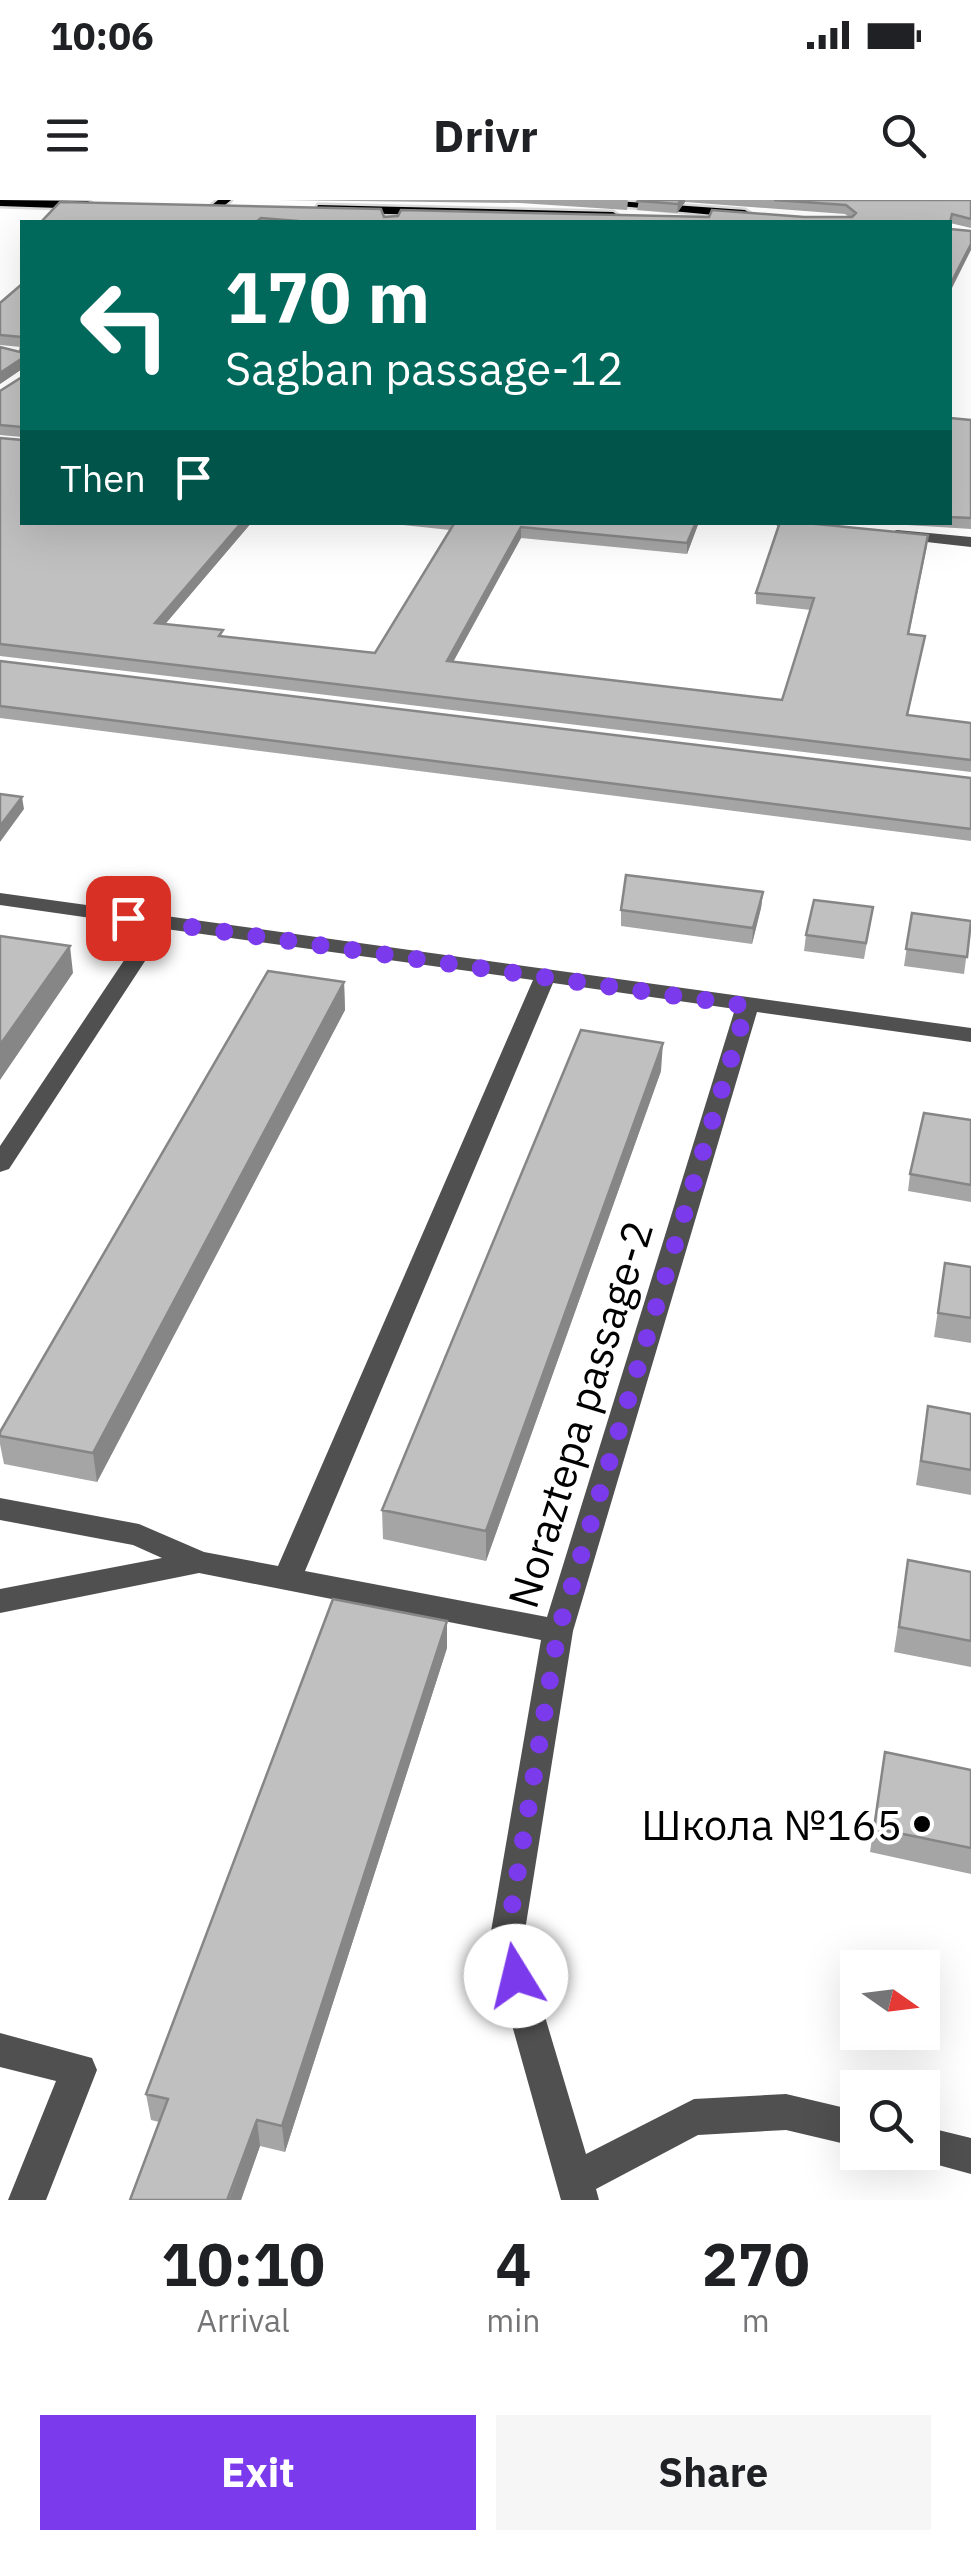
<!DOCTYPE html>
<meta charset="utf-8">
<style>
body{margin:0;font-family:"IBM Plex Sans",sans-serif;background:#f6f6f6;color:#202124;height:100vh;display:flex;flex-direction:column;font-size:38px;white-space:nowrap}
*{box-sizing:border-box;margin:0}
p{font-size:32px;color:#757577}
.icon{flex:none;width:55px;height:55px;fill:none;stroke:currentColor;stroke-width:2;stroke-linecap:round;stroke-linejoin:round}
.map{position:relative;height:2000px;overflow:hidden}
.panel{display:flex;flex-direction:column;background:#fff;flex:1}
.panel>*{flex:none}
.hud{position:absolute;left:20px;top:20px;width:932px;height:305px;border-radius:0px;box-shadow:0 10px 40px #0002;background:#00695c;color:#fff;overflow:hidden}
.needle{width:65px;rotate:104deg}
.fabs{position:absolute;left:840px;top:1750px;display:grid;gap:20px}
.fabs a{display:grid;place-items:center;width:100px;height:100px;border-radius:0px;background:#fff;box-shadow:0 10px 40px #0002;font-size:50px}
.pin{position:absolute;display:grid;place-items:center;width:85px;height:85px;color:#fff;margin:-42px;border-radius:20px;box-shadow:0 5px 15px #0006}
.me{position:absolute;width:110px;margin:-55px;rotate:351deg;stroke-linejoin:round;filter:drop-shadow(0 0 8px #0008)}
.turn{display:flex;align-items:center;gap:35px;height:210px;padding:0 40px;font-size:45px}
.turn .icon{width:130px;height:130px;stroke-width:2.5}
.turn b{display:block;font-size:70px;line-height:85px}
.then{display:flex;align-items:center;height:95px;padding:0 40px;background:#0003;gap:20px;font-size:38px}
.eta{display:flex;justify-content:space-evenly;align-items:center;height:170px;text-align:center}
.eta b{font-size:60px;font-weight:800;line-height:70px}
.button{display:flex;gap:20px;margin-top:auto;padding:20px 40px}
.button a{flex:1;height:115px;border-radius:0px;background:#7c3aed;color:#fff;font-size:40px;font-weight:800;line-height:115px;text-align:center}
.button a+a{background:#f6f6f6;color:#202124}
.status{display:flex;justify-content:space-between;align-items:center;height:70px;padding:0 50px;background:#fff;direction:ltr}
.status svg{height:28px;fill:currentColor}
header{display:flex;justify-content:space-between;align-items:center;height:130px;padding:0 40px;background:#fff;font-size:45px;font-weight:800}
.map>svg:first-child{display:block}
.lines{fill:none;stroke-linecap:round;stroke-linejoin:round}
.major-casing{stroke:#dbdbdb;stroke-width:5}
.minor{fill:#505050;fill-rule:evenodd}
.major{fill:#000;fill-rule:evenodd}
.wall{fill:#a5a5a5}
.shaded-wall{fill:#868686}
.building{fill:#c0c0c0;stroke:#868686;stroke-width:2.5}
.route{stroke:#7c3aed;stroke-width:18;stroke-dasharray:0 32.4}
.poi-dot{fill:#000;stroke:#fff;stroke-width:4}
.labels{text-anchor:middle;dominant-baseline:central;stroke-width:8;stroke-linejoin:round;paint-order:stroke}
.near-street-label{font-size:42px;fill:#000;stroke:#fff}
.near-poi-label{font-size:42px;fill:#000;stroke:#fff;text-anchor:end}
</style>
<div class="status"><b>10:06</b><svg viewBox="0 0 49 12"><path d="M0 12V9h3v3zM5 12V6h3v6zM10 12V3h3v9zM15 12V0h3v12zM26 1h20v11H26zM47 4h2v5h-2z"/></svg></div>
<header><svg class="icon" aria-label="menu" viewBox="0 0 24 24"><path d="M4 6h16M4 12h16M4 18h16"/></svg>Drivr<svg class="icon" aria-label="search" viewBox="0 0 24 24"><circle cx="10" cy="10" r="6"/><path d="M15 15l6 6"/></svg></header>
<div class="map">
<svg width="971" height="2000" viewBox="0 0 971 2000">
<rect width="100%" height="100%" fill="#fff"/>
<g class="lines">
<defs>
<path id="major" d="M 0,0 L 88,1 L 94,5 L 88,9 L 0,6 Z
M 218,0 L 231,0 L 205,22 L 192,22 Z
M 602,0 L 745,10 L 751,14 L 745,18 L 589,3 Z
M 318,5 L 613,12 L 619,16 L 613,20 L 314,12 Z"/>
</defs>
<!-- major casing -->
<use href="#major" class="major-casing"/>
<!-- minor -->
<path class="minor" d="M 759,322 L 813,322 L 820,327 L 812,332 Z
M 897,330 L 971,337 L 971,347 L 891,338 L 891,332 Z
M 0,693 L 971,828 L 971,842 L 757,812 L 573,1431 L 523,1743 L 586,1954 L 694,1899 L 786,1894 L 858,1911 L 858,1947 L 786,1930 L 698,1935 L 596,1989 L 599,2000 L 561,2000 L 489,1743 L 541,1440 L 199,1373 L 0,1413 L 0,1389 L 162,1358 L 133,1345 L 0,1320 L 0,1298 L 139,1324 L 204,1352 L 278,1366 L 533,780 L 166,729 L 9,969 L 0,972 L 0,946 L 147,726 L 0,705 ZM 553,783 L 735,809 L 547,1417 L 305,1371 Z
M 0,1833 L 92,1858 L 97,1870 L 46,2000 L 8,2000 L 56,1881 L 0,1867 Z
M 922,1926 L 971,1938 L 971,1974 L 909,1957 L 907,1952 L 922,1952 Z"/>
<!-- major -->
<use href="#major" class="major"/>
</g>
<!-- wall -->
<path class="wall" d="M 279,0 L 627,0 L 628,1 L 627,10 L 520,3 Z
M 639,0 L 971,0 L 971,28 L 950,23 L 950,25 L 950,22 L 41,22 L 60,2 L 384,17 L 849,17 L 845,14 L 685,2 L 677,13 L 637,10 Z
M 22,84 L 22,173 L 22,169 L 0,184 L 20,152 L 21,147 L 0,145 L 0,103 Z
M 22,177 L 22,237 L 0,235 L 0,191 Z
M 950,218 L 971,220 L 971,329 L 859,322 L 950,322 Z
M 0,238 L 22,322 L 252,322 L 165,424 L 223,436 L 375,453 L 450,330 L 375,322 L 699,322 L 687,354 L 521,338 L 453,462 L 782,500 L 811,410 L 756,404 L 756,393 L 927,346 L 909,434 L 925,436 L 908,515 L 971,523 L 971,572 L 0,456 Z
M 0,461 L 971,578 L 971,641 L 0,518 Z
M 763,692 L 761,708 L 752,744 L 621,726 L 621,710 Z
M 873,707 L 864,759 L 804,751 L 806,735 Z
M 912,713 L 971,721 L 964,774 L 904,766 Z
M 344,782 L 345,810 L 97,1282 L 4,1264 L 0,1244 L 0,1232 Z
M 661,871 L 486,1361 L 383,1339 L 382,1310 Z
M 971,920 L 971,1002 L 908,991 L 910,974 Z
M 945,1063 L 971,1067 L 971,1143 L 934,1137 Z
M 928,1206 L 971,1214 L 971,1295 L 916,1285 Z
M 908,1360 L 971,1372 L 971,1467 L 894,1452 Z
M 447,1448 L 285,1952 L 260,1946 L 241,2000 L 130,2000 L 159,1922 L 151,1920 L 146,1894 Z
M 885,1552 L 971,1570 L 971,1674 L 870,1652 Z"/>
<!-- shaded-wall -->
<path class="shaded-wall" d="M 681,0 L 685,0 L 685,2 L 677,13 L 678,4 Z
M 971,44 L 971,50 L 950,92 L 950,85 Z
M 21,159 L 22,169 L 0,184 L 0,173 Z
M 242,322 L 252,322 L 156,435 L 155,423 Z
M 696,322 L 699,322 L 687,354 L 687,343 Z
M 521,327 L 521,338 L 447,473 L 447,461 Z
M 22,597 L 24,609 L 0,642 L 0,626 Z
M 763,692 L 761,708 L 752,744 L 753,728 Z
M 70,746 L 73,773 L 0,880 L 0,845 Z
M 344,782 L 345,810 L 97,1282 L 93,1253 Z
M 663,843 L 661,871 L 486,1361 L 486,1331 Z
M 447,1421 L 447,1448 L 285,1952 L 282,1926 Z
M 257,1920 L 260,1946 L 241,2000 L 229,2000 Z"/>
<!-- building -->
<path class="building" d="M 639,0 L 681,0 L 678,4 L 638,1 Z
M 774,0 L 971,0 L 971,19 L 952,14 L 950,22 L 310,22 L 261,18 L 256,22 L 41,22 L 60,2 L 381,9 L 384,17 L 398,16 L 401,10 L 709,17 L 712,10 L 804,17 L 852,17 L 856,13 L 846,5 Z
M 950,29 L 971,31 L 971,44 L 950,85 Z
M 22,84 L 22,137 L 0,135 L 0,103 Z
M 22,142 L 22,173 L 21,159 L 0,173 L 0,147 L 20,152 Z
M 22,177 L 22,227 L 0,225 L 0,191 Z
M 950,218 L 971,220 L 971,318 L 950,317 Z
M 0,238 L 22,240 L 22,322 L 242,322 L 155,423 L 223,430 L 219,436 L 375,453 L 455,322 L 696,322 L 687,343 L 521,327 L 447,461 L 782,500 L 814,398 L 756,393 L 780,322 L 796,322 L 928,335 L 908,434 L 925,436 L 907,515 L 971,523 L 971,560 L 0,444 Z
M 0,461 L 971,578 L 971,629 L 0,506 Z
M 0,594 L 22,597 L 0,626 Z
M 626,675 L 763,692 L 753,728 L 621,710 Z
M 814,700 L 873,707 L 866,743 L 806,735 Z
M 912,713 L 971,721 L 967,757 L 906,749 Z
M 0,736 L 70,746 L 0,845 Z
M 268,771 L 344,782 L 93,1253 L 0,1236 L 0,1232 Z
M 581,830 L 663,843 L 486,1331 L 382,1310 Z
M 924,913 L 971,920 L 971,985 L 910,974 Z
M 945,1063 L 971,1067 L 971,1118 L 938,1113 Z
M 928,1206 L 971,1214 L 971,1270 L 921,1261 Z
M 908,1360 L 971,1372 L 971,1441 L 899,1427 Z
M 333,1399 L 447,1421 L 282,1926 L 257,1920 L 228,1998 L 236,2000 L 130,2000 L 168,1899 L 146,1894 Z
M 885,1552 L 971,1570 L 971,1648 L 874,1628 Z"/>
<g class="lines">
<!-- route -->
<path class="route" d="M 128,718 L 747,806 L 558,1432 L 506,1742 L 516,1776"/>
</g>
<!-- markers -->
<circle class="poi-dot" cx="922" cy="1624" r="10"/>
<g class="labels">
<!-- near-street labels -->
<g class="near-street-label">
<text transform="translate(580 1214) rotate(-73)">Noraztepa passage-2</text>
</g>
<!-- near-poi labels -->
<g class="near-poi-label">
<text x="902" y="1624">Школа №165</text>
</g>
</g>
</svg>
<div class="fabs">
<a><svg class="needle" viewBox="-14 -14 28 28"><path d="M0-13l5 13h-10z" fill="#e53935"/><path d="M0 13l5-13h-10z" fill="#757577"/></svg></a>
<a><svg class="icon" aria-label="search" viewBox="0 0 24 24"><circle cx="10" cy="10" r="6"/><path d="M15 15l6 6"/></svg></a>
</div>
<div class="pin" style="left:128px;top:718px;background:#d93025"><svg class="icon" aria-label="arrive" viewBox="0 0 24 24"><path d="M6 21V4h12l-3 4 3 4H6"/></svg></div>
<svg class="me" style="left:516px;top:1776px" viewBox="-20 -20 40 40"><circle r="19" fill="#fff"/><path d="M0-13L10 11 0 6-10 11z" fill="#7c3aed"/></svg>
<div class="hud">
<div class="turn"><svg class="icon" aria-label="left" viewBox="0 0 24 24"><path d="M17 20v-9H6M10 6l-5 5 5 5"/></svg><div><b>170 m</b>Sagban passage-12</div></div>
<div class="then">Then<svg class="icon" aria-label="arrive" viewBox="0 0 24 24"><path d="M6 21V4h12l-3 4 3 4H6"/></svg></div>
</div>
</div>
<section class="panel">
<div class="eta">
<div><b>10:10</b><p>Arrival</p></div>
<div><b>4</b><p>min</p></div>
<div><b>270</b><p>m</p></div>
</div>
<div class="button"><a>Exit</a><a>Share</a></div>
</section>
